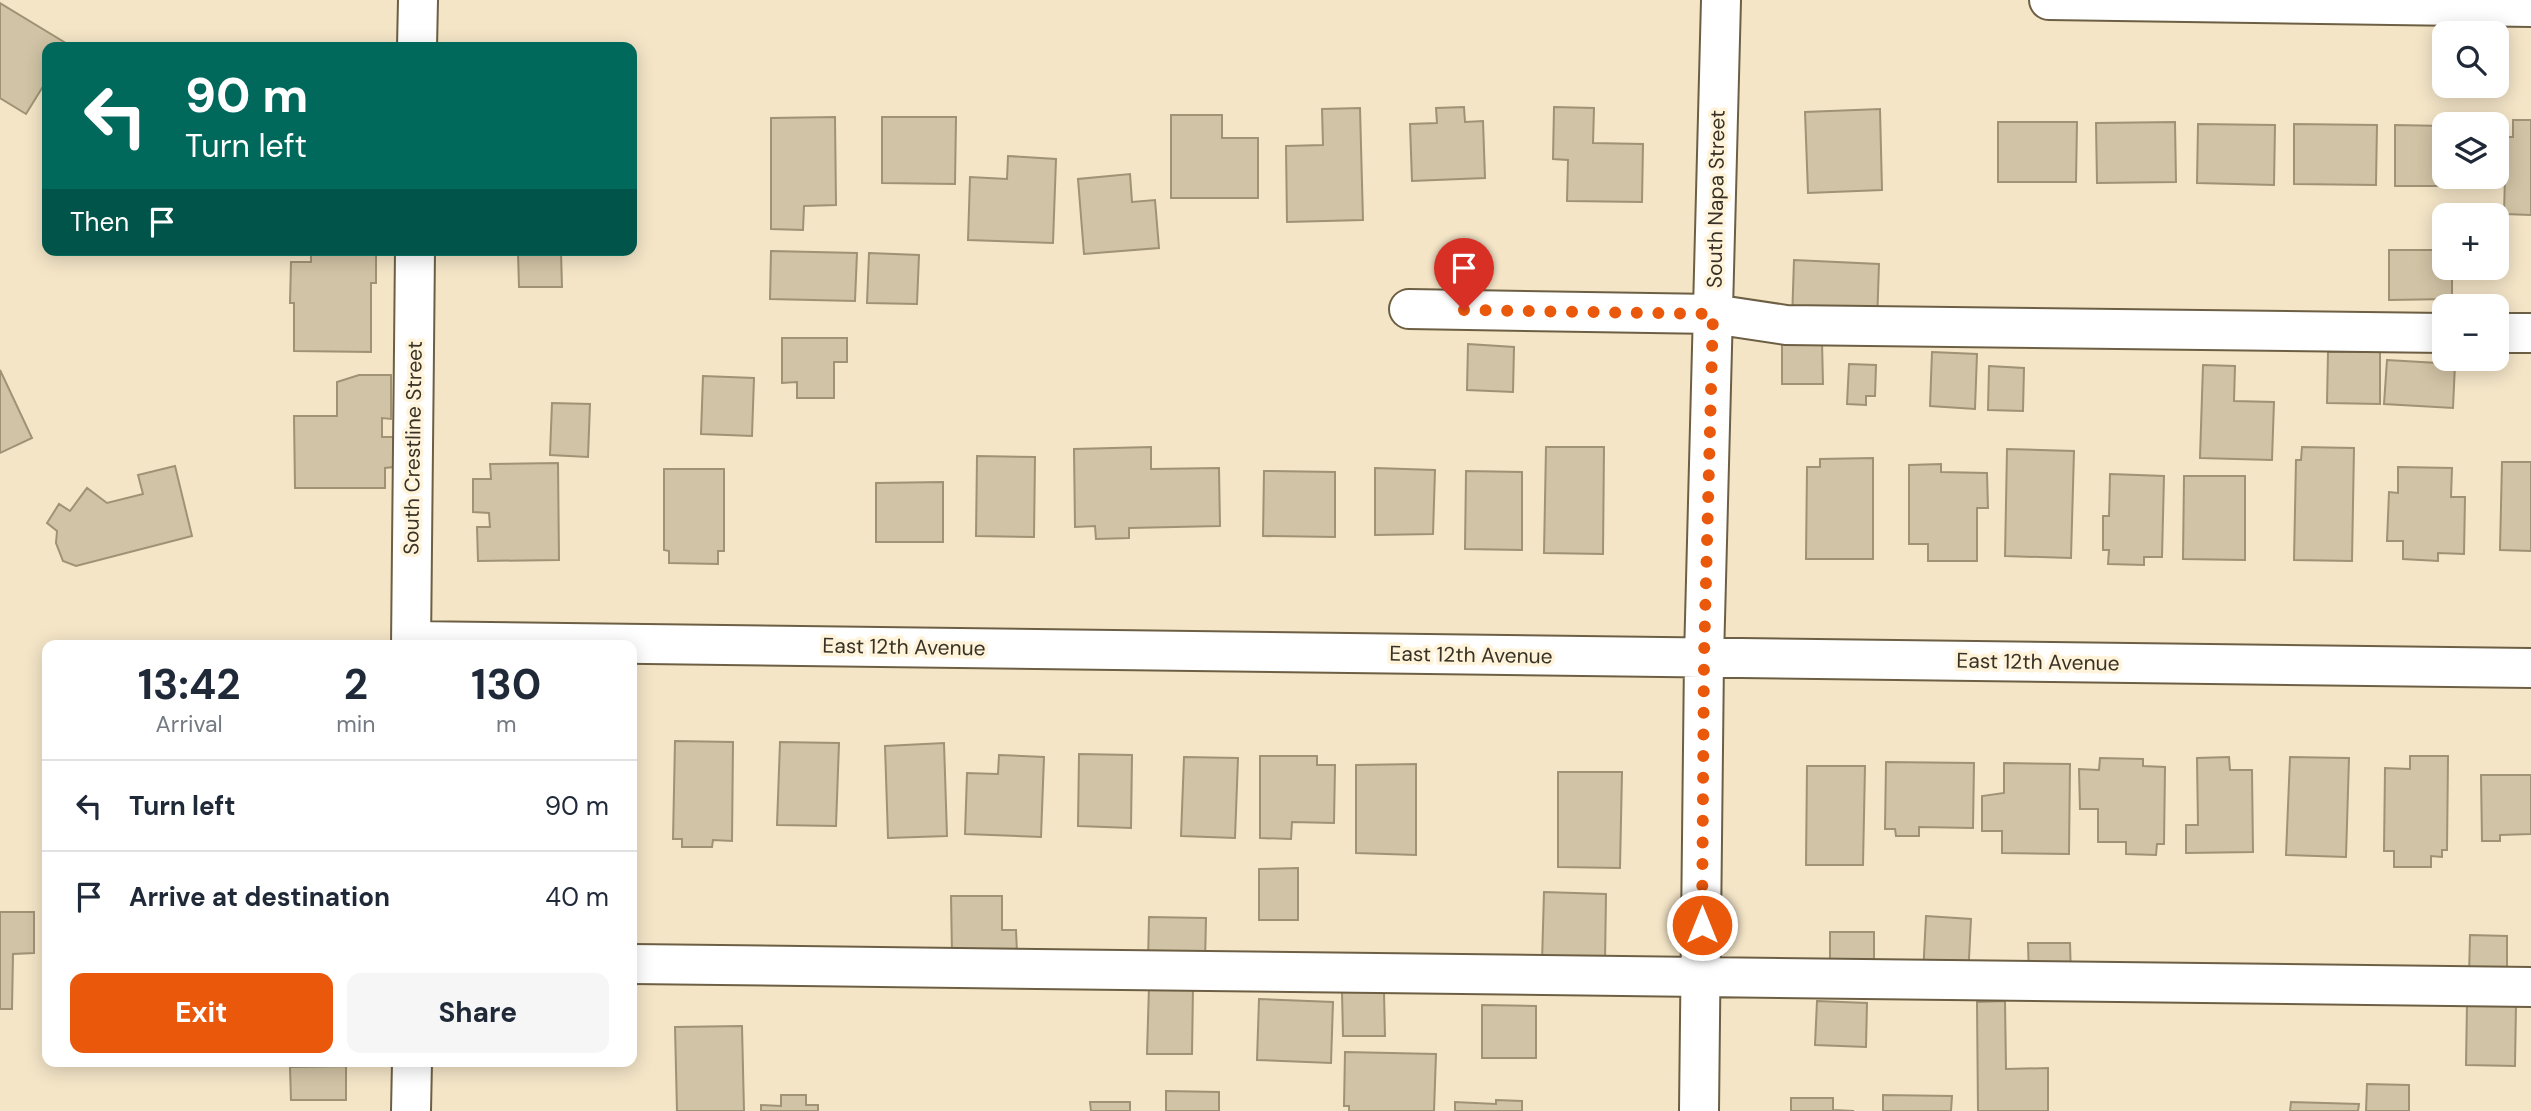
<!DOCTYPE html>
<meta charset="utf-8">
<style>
body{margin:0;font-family:"DM Sans",sans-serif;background:#f6f6f7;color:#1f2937;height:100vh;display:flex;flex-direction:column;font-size:26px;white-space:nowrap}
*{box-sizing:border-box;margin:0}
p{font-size:23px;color:#747a83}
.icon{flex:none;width:38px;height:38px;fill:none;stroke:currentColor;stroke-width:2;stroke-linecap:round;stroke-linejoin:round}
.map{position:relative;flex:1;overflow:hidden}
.side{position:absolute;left:42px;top:640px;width:595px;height:427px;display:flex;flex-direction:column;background:#fff;border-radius:14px;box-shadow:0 4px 18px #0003}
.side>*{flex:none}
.guide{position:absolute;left:42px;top:42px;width:595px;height:214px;border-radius:14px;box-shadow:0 4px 18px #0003;background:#00695c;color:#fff;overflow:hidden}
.buttons{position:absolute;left:2432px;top:21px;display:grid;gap:14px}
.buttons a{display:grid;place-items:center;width:77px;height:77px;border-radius:14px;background:#fff;box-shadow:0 4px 18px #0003;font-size:35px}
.pin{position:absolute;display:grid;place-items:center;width:60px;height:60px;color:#fff;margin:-72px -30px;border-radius:50% 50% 50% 0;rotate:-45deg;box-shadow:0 0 7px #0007}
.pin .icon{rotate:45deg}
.me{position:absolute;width:77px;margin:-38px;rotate:0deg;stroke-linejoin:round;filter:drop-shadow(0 0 5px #0008)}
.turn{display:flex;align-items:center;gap:24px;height:147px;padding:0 28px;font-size:32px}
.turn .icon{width:91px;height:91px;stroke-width:2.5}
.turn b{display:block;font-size:49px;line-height:60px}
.then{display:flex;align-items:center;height:66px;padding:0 28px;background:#0003;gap:14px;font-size:26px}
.eta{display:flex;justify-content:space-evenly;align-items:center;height:119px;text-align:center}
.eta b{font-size:42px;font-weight:700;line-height:49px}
.button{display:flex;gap:14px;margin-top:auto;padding:14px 28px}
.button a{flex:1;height:80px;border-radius:14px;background:#ea580c;color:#fff;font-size:28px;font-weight:700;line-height:80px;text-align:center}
.button a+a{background:#f6f6f7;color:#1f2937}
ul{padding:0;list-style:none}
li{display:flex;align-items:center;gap:21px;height:91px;padding:0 28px;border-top:2px solid #e0e1e3}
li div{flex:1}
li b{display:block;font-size:26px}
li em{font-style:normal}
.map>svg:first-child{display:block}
.building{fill:#d1c3a5;stroke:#9f9275;stroke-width:2}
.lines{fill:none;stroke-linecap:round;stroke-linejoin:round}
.minor-casing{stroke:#6c5f44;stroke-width:42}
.minor{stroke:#fff;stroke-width:38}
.route{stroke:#ea580c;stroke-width:12;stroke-dasharray:0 21.6}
.labels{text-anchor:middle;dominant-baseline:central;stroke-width:7;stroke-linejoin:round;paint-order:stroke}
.street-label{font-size:21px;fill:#383226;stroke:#fff3da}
</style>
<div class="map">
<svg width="2531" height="1111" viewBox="0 0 2531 1111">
<rect width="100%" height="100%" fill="#f4e5c7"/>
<!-- building -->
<path class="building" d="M 0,3 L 69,45 L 47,47 L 47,80 L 26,114 L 0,98 Z
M 1464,107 L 1465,122 L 1483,121 L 1485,178 L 1412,181 L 1410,124 L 1437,123 L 1436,108 Z
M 1554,107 L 1594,108 L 1593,143 L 1643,144 L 1642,202 L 1567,201 L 1568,160 L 1553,159 Z
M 1360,108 L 1363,220 L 1287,222 L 1286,146 L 1323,145 L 1322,109 Z
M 1880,109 L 1882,190 L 1808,193 L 1805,112 Z
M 1171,115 L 1222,115 L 1222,138 L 1258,138 L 1258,198 L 1171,198 Z
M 835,117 L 836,205 L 804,206 L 803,230 L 771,229 L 771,118 Z
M 882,117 L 956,117 L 955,184 L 882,183 Z
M 2513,120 L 2531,120 L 2531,215 L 2504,214 L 2506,137 L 2513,137 Z
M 1998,122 L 2077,122 L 2076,182 L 1998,182 Z
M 2175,122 L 2176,182 L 2097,183 L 2096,123 Z
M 2198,124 L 2275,125 L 2274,185 L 2197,183 Z
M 2294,124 L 2377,125 L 2376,185 L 2294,184 Z
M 2395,125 L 2445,126 L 2445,177 L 2472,177 L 2472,186 L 2395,186 Z
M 1008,156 L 1056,159 L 1053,243 L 968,240 L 970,177 L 1007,179 Z
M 1130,174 L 1132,202 L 1155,200 L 1159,248 L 1084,254 L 1078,179 Z
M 311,250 L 376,250 L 376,283 L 371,283 L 371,352 L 294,351 L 294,303 L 290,303 L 291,262 L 311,262 Z
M 2389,250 L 2445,250 L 2445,268 L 2452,268 L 2452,299 L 2389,300 Z
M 771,251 L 857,253 L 855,301 L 770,299 Z
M 561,252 L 562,287 L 519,287 L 518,253 Z
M 869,253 L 919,255 L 917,304 L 867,303 Z
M 1794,260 L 1879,264 L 1877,323 L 1792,320 Z
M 782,338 L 847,338 L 847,362 L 834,362 L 834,398 L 797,398 L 797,382 L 782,383 Z
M 1822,341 L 1823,384 L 1782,384 L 1782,342 Z
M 1468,344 L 1514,347 L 1513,392 L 1467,390 Z
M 1932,352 L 1977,354 L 1975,409 L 1930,406 Z
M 2328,352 L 2380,352 L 2380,404 L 2327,403 Z
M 2387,360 L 2455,364 L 2453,408 L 2384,404 Z
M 1849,364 L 1876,365 L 1875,396 L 1866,396 L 1866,405 L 1847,404 Z
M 2203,365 L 2235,366 L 2234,401 L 2274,402 L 2272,460 L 2200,458 Z
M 1989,366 L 2024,368 L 2023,411 L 1988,410 Z
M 0,370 L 32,438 L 0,453 Z
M 359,375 L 391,375 L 391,419 L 382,418 L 382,437 L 393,437 L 394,467 L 385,468 L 385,488 L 295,488 L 294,416 L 337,416 L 337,382 Z
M 703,376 L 754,378 L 752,436 L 701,434 Z
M 552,403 L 590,404 L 588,457 L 550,455 Z
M 1151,447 L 1151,469 L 1219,468 L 1220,526 L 1129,528 L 1129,538 L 1096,539 L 1095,526 L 1075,527 L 1074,449 Z
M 1546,447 L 1604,447 L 1603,554 L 1544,553 Z
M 2302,447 L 2354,448 L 2352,561 L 2294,560 L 2296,460 L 2301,460 Z
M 2007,449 L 2074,451 L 2071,558 L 2005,556 Z
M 977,456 L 1035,457 L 1034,537 L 976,536 Z
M 1873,458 L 1873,559 L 1806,559 L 1807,467 L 1820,467 L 1820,459 Z
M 2502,462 L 2531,462 L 2531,551 L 2500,550 Z
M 558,463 L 559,560 L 478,561 L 477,527 L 490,527 L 489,513 L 473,512 L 473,479 L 491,479 L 490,464 Z
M 1941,464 L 1941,472 L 1987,473 L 1988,508 L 1977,508 L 1977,561 L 1928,561 L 1928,544 L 1909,544 L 1909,465 Z
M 175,466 L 192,536 L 76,566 L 63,561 L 56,543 L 57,531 L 47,523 L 59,504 L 70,511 L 87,488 L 107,503 L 143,494 L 138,475 Z
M 2398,467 L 2452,468 L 2451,497 L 2465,497 L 2464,554 L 2438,553 L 2438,561 L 2403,559 L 2403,541 L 2387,541 L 2389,492 L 2398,493 Z
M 1375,468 L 1435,470 L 1433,534 L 1375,535 Z
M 664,469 L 724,469 L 724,551 L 718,551 L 718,564 L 669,563 L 669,551 L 664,550 Z
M 1264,471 L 1335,472 L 1335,537 L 1263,536 Z
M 1466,471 L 1522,472 L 1522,550 L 1465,549 Z
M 2110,474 L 2164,476 L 2162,557 L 2144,557 L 2144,565 L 2108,564 L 2109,550 L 2103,550 L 2103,516 L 2109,516 Z
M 2184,476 L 2245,476 L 2245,560 L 2183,559 Z
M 943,482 L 943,542 L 876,542 L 876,483 Z
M 675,741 L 733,742 L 732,841 L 713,840 L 712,847 L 682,847 L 682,839 L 673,839 Z
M 780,742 L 839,743 L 836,826 L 777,825 Z
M 944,743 L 947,836 L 888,838 L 885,746 Z
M 1079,754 L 1132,755 L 1131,828 L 1078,826 Z
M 999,755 L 1044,757 L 1041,837 L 965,834 L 967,773 L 998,774 Z
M 1260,756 L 1317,756 L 1317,765 L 1335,765 L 1334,823 L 1292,822 L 1291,839 L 1260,838 Z
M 2410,756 L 2448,756 L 2447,850 L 2442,850 L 2442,857 L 2431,856 L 2431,867 L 2394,867 L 2394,851 L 2384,851 L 2385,768 L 2410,769 Z
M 1184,757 L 1238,758 L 1235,838 L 1181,836 Z
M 2229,757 L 2230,770 L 2252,770 L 2253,852 L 2186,853 L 2186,825 L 2198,825 L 2197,758 Z
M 2290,757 L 2349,758 L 2346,857 L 2286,855 Z
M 2100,758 L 2143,759 L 2143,766 L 2165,767 L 2164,844 L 2157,844 L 2156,855 L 2126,854 L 2126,842 L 2098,842 L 2098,809 L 2080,809 L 2079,769 L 2099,770 Z
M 1886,762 L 1974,763 L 1973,828 L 1919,827 L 1919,836 L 1896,836 L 1895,829 L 1885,829 Z
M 2004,763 L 2070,764 L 2069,854 L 2002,853 L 2002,831 L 1982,831 L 1982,796 L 2004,793 Z
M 1416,764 L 1416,855 L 1356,853 L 1356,765 Z
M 1807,766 L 1865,766 L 1863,865 L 1806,865 Z
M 1558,772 L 1622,772 L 1620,868 L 1558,867 Z
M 2481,775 L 2531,775 L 2531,834 L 2500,835 L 2500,841 L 2482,841 Z
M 1298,868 L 1298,920 L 1259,920 L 1259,869 Z
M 1544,892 L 1606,894 L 1605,963 L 1542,962 Z
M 951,896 L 1002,896 L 1002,930 L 1016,930 L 1017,953 L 952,954 Z
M 0,912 L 34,912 L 34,953 L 13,954 L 12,1009 L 0,1009 Z
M 1926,916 L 1971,919 L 1968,978 L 1923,975 Z
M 1149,917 L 1206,918 L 1205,963 L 1148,962 Z
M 1830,932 L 1874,932 L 1874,976 L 1830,977 Z
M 2470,935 L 2507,936 L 2507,977 L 2469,977 Z
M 2028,943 L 2070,943 L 2071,977 L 2029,977 Z
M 1149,986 L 1193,987 L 1192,1054 L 1147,1054 Z
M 1342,992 L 1384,992 L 1385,1036 L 1343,1036 Z
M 1259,999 L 1333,1002 L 1331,1063 L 1257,1060 Z
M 1817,1001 L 1867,1003 L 1866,1047 L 1815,1045 Z
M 2005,1001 L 2006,1069 L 2048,1068 L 2048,1111 L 1978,1111 L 1977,1002 Z
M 2467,1003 L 2516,1004 L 2515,1066 L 2466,1065 Z
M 1482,1005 L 1536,1006 L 1536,1058 L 1482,1058 Z
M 742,1026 L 744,1111 L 677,1111 L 675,1027 Z
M 1345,1052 L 1436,1054 L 1434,1111 L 1349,1111 L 1349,1106 L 1344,1106 Z
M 346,1066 L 346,1100 L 291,1100 L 290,1067 Z
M 2367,1084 L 2409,1085 L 2409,1111 L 2366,1111 Z
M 1166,1091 L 1219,1092 L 1219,1111 L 1166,1111 Z
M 781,1095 L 806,1095 L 806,1105 L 818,1105 L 818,1111 L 761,1111 L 761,1105 L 781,1106 Z
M 1883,1095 L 1952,1096 L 1951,1111 L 1883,1111 Z
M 1791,1098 L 1833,1098 L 1833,1110 L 1854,1111 L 1791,1111 Z
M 1496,1100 L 1522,1101 L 1522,1111 L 1455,1111 L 1455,1102 L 1496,1104 Z
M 1090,1102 L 1130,1102 L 1130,1111 L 1091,1111 Z
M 2291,1102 L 2359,1104 L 2358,1111 L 2290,1111 Z"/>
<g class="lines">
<defs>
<path id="minor" d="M 2049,0 L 2531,7
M 417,47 L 418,0
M 1409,309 L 1713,314 L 1786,325 L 2445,333
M 2497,333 L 2531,333
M 411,641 L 2531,668
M 411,646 L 415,250
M 632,964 L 2531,987
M 411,1111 L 412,1062
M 1699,1111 L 1704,658 L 1721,0"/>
</defs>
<!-- minor casing -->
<use href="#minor" class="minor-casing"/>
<!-- minor -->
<use href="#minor" class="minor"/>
</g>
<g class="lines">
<!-- route -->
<path class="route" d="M 1464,310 L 1713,314 L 1704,658 L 1702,925"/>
</g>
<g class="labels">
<!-- street labels -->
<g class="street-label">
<text transform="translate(1716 199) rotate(-89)">South Napa Street</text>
<text transform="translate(413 448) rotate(-89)">South Crestline Street</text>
<text transform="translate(904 647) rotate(1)">East 12th Avenue</text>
<text transform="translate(1471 655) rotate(1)">East 12th Avenue</text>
<text transform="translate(2038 662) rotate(1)">East 12th Avenue</text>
</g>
</g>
</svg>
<div class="buttons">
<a><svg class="icon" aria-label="search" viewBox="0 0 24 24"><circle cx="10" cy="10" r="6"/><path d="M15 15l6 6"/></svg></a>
<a><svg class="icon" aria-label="layers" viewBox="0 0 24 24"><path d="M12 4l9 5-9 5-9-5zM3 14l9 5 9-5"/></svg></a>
<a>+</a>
<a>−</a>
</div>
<div class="pin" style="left:1464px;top:310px;background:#d93025"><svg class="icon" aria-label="arrive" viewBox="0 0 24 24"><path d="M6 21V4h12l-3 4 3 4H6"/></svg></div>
<svg class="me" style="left:1702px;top:925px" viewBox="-20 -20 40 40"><circle r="17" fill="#ea580c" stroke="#fff" stroke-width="3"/><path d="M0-11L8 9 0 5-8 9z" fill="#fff"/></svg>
<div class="guide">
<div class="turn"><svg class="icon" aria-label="left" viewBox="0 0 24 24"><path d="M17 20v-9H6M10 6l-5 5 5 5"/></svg><div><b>90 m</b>Turn left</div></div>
<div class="then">Then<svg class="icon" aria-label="arrive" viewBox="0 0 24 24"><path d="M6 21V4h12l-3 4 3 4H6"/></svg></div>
</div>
<section class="side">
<div class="eta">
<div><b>13:42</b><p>Arrival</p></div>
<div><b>2</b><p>min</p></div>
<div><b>130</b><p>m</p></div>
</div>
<ul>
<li><svg class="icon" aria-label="left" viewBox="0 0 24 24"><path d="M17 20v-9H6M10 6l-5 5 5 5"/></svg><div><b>Turn left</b></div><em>90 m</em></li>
<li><svg class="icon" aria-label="arrive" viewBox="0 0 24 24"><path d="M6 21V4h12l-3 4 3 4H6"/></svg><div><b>Arrive at destination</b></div><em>40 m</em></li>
</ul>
<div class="button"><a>Exit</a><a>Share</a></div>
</section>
</div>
